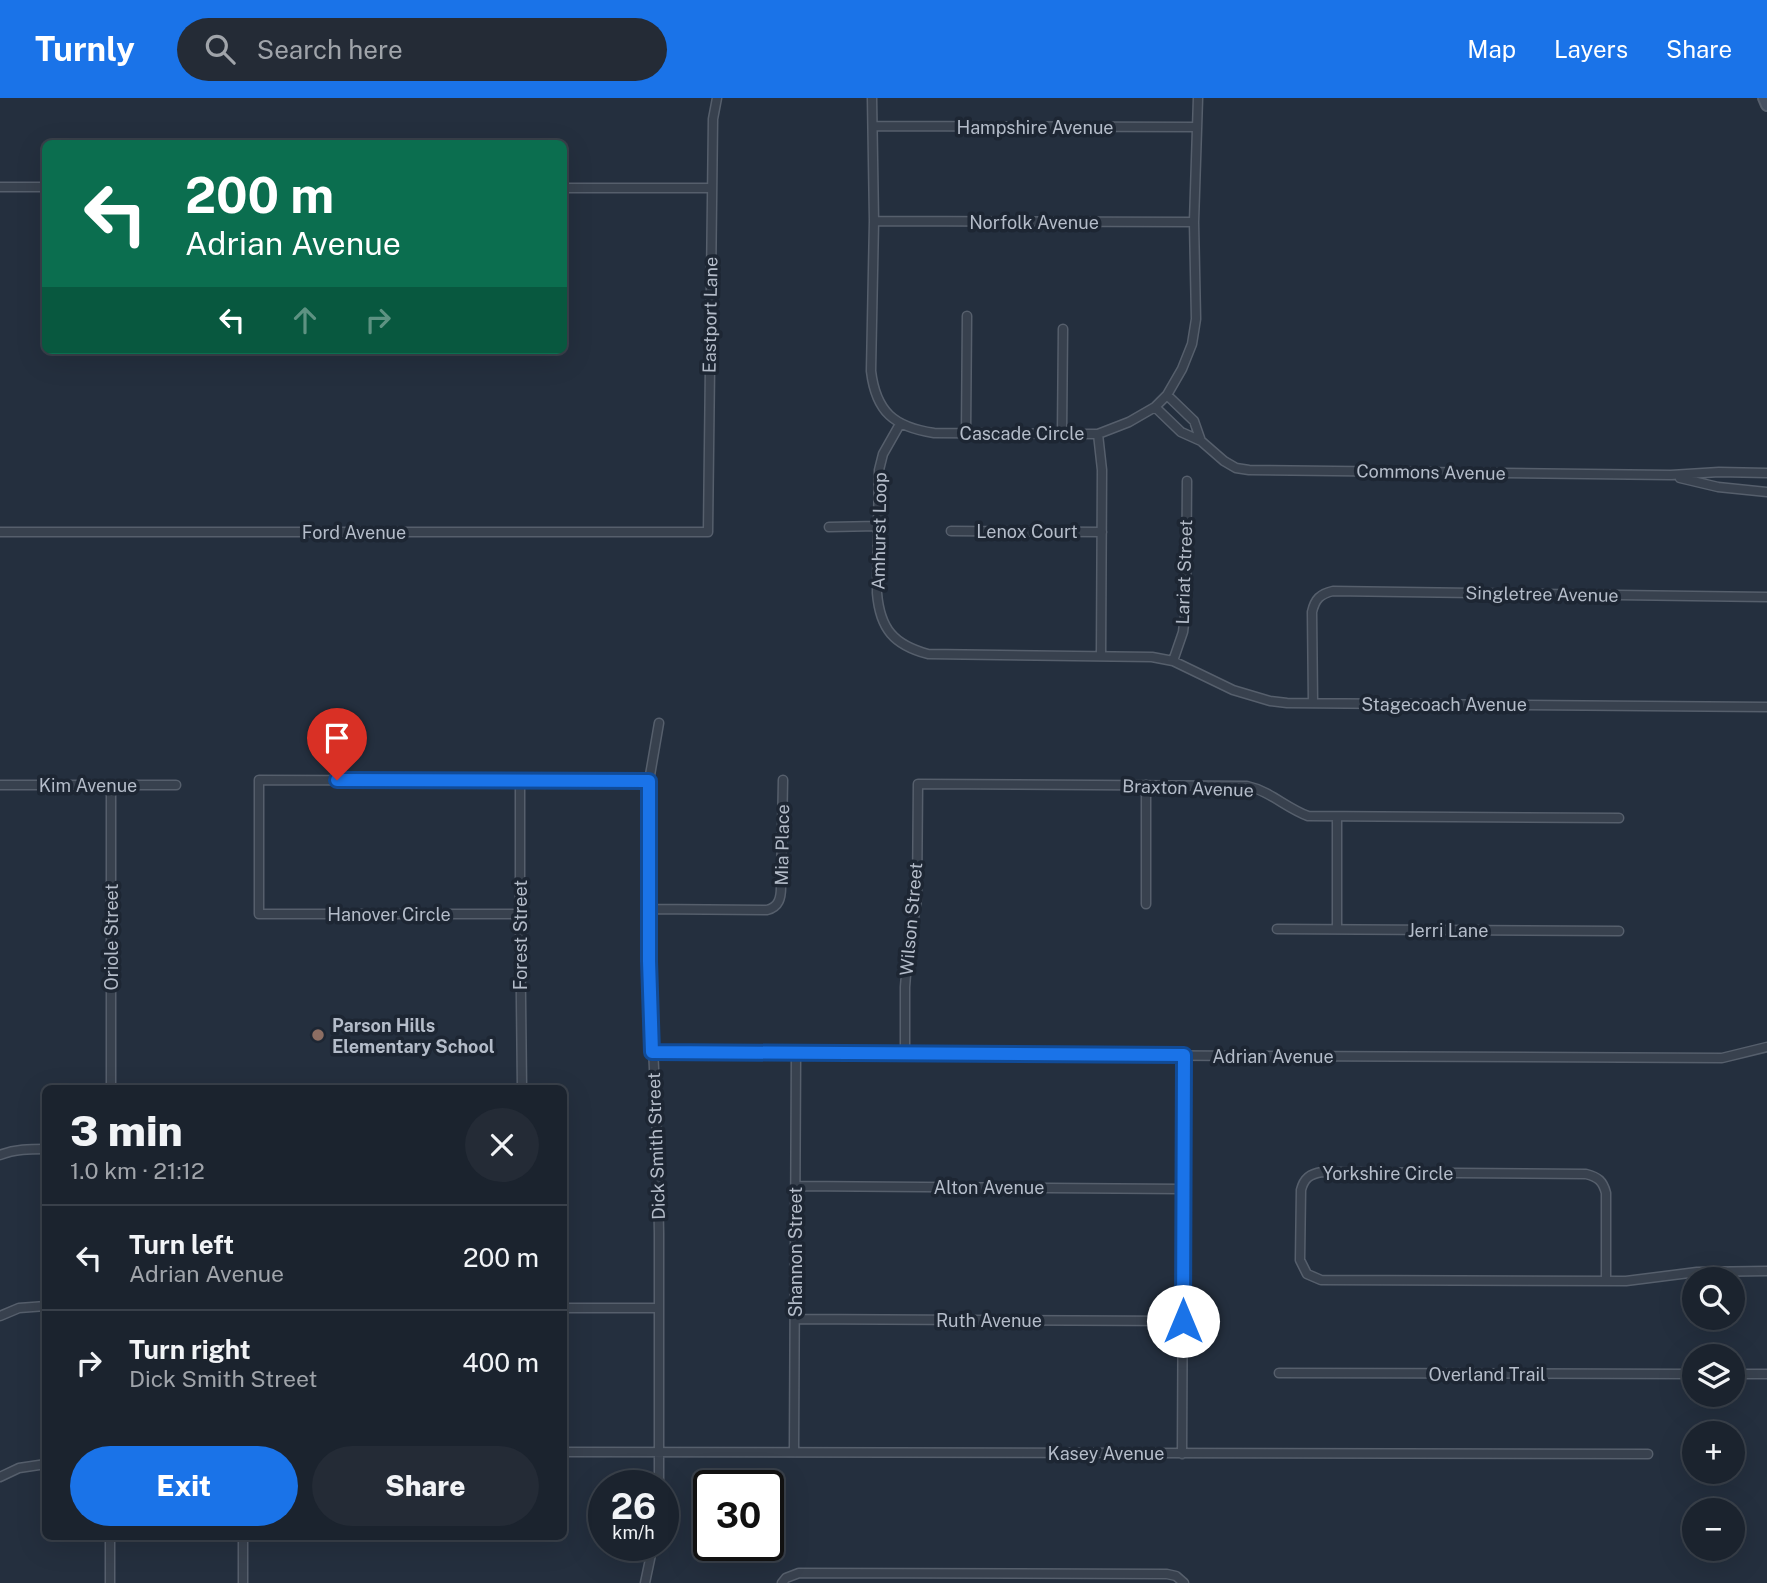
<!DOCTYPE html>
<meta charset="utf-8">
<style>
body{margin:0;font-family:"Public Sans",sans-serif;background:#242b36;color:#f1f3f6;height:100vh;display:flex;flex-direction:column;font-size:26px;white-space:nowrap}
*{box-sizing:border-box;margin:0}
p{font-size:23px;color:#a0a4aa}
.icon{flex:none;width:38px;height:38px;fill:none;stroke:currentColor;stroke-width:2;stroke-linecap:round;stroke-linejoin:round}
.map{position:relative;flex:1;overflow:hidden}
.details{position:absolute;left:42px;top:987px;width:525px;height:455px;display:flex;flex-direction:column;background:#1b232e;border-radius:10px;box-shadow:0 7px 28px #0002,0 0 0 2px #39404a}
.details>*{flex:none}
.guide{position:absolute;left:42px;top:42px;width:525px;height:214px;border-radius:10px;box-shadow:0 7px 28px #0002,0 0 0 2px #39404a;background:#0b6e4f;color:#fff;overflow:hidden}
.controls{position:absolute;left:1682px;top:1169px;display:grid;gap:14px}
.controls a{display:grid;place-items:center;width:63px;height:63px;border-radius:50%;background:#1b232e;box-shadow:0 7px 28px #0002,0 0 0 2px #39404a;font-size:35px}
.speed{position:absolute;left:588px;top:1372px;display:flex;gap:14px;font-size:35px;font-weight:700;text-align:center}
.speed>*{display:grid;place-content:center;width:91px;height:91px;border-radius:50%;background:#1b232e;box-shadow:0 7px 28px #0002,0 0 0 2px #39404a;line-height:1}
.speed small{font-size:18px;font-weight:400}
.speed .limit{border:4px solid #111;border-radius:10px;background:#fff;color:#111}
.pin{position:absolute;display:grid;place-items:center;width:60px;height:60px;color:#fff;margin:-72px -30px;border-radius:50% 50% 50% 0;rotate:-45deg;box-shadow:0 0 7px #0007}
.pin .icon{rotate:45deg}
.me{position:absolute;width:77px;margin:-38px;rotate:0deg;stroke-linejoin:round;filter:drop-shadow(0 0 5px #0008)}
.turn{display:flex;align-items:center;gap:24px;height:147px;padding:0 28px;font-size:32px}
.turn .icon{width:91px;height:91px;stroke-width:2.5}
.turn b{display:block;font-size:49px;line-height:60px}
.lanes{display:flex;align-items:center;height:66px;padding:0 28px;background:#0003;justify-content:center;gap:35px;direction:ltr}
.lanes .off{opacity:.35}
.round{display:grid;place-items:center;flex:none;width:74px;height:74px;border-radius:37px;background:#242b36}
.headline{display:flex;align-items:center;justify-content:space-between;height:119px;padding:0 28px}
h1{font-size:42px;font-weight:800;line-height:52px}
.button{display:flex;gap:14px;margin-top:auto;padding:14px 28px}
.button a{flex:1;height:80px;border-radius:42px;background:#1a73e8;color:#fff;font-size:28px;font-weight:800;line-height:80px;text-align:center}
.button a+a{background:#242b36;color:#f1f3f6}
ul{padding:0;list-style:none}
li{display:flex;align-items:center;gap:21px;height:105px;padding:0 28px;border-top:2px solid #39404a}
li div{flex:1}
li b{display:block;font-size:26px}
li em{font-style:normal}
header{display:flex;align-items:center;gap:42px;box-sizing:border-box;height:98px;padding:0 35px;background:#1a73e8;color:#fff}
header strong{font-size:33px}
nav{display:flex;gap:38px;margin-inline-start:auto;font-size:24px}
.search{width:490px;height:63px;background:#242b36;display:flex;align-items:center;gap:18px;box-sizing:border-box;padding:0 24px;border-radius:38px;color:#a0a4aa;font-size:26px}
.map>svg:first-child{display:block}
.lines{fill:none;stroke-linecap:round;stroke-linejoin:round}
.minor-casing{stroke:#565f6c;stroke-width:11}
.secondary-casing{stroke:#565f6c;stroke-width:14}
.minor{stroke:#38414e;stroke-width:8}
.secondary{stroke:#465061;stroke-width:10}
.route-casing{stroke:#114b97;stroke-width:18}
.route{stroke:#1a73e8;stroke-width:12}
.education-dot{fill:#8d6e63;stroke:#1d2633;stroke-width:2.5}
.labels{text-anchor:middle;dominant-baseline:central;stroke-width:7;stroke-linejoin:round;paint-order:stroke}
.street-label{font-size:18px;fill:#b4bcc9;stroke:#1d2633}
.poi-label{font-size:18px;font-weight:bold;fill:#b4bcc9;stroke:#1d2633;text-anchor:start}
</style>
<header>
<strong>Turnly</strong>
<div class="search"><svg class="icon" aria-label="search" viewBox="0 0 24 24"><circle cx="10" cy="10" r="6"/><path d="M15 15l6 6"/></svg>Search here</div>
<nav><a>Map</a><a>Layers</a><a>Share</a></nav>
</header>
<div class="map">
<svg width="1767" height="1485" viewBox="0 0 1767 1485">
<rect width="100%" height="100%" fill="#242f3e"/>
<g class="lines">
<defs>
<path id="minor" d="M 872,0 L 874,123 L 871,273 C 876,314 894,329 934,335 L 1098,336 L 1129,324 L 1155,309 L 1167,297 L 1182,271 L 1192,246 L 1196,221 L 1194,124 L 1198,0
M 873,28 L 1197,29
M 0,89 L 46,89
M 564,90 L 712,90
M 874,123 L 1194,124
M 1167,297 L 1194,323 L 1201,343
M 1155,309 L 1181,334 L 1201,343 L 1224,363 L 1236,370 L 1249,372 L 1671,377 L 1719,374 L 1767,375
M 900,326 L 883,356 L 879,372 L 877,495 C 880,531 894,547 928,556 L 1152,559 L 1173,563 L 1233,592 L 1270,603 L 1287,605 L 1767,609
M 966,335 L 967,218
M 1062,336 L 1063,231
M 1098,336 L 1102,372 L 1101,558
M 1680,380 L 1718,389 L 1767,394
M 829,429 L 878,428
M 951,433 L 1102,434
M 0,434 L 708,434 L 713,21 L 717,0
M 1173,563 L 1183,534 L 1186,510 L 1187,383
M 1313,605 L 1312,514 C 1315,501 1320,496 1333,493 L 1767,499
M 520,683 L 520,816 L 522,990
M 0,687 L 176,687
M 111,687 L 111,990
M 1146,806 L 1146,687
M 649,811 L 767,812 C 779,809 781,800 781,789 L 783,682
M 520,816 L 259,816 L 259,682 L 649,683
M 1277,831 L 1619,833
M 1337,831 L 1337,719
M 652,955 L 1722,960 L 1767,949
M 905,955 L 905,889 L 907,864 L 917,801 L 918,686 L 1247,688 C 1270,693 1286,710 1308,718 L 1619,720
M 0,1057 C 15,1051 30,1051 46,1051
M 795,1088 L 1183,1091
M 1606,1183 L 1606,1095 C 1603,1083 1598,1079 1586,1076 L 1322,1074 C 1310,1076 1304,1080 1301,1092 L 1300,1162 L 1307,1176 L 1321,1182 L 1626,1183 L 1697,1174 L 1767,1173
M 564,1210 L 658,1210
M 0,1218 L 19,1210 L 46,1208
M 795,1221 L 1183,1223
M 1279,1275 L 1694,1276
M 1732,1276 L 1767,1276
M 564,1354 L 1648,1356
M 794,1354 L 796,955
M 1182,1356 L 1184,957
M 0,1379 L 19,1370 L 46,1366
M 659,1388 L 659,1135 L 657,1035 L 649,863 L 649,683 L 659,625
M 110,1485 L 110,1438
M 243,1485 L 243,1438
M 645,1485 L 653,1447
M 782,1485 L 786,1480 L 799,1475 L 1167,1476 L 1176,1478 L 1184,1485"/>
<path id="secondary" d="M 1764,0 L 1767,7"/>
</defs>
<!-- minor casing -->
<use href="#minor" class="minor-casing"/>
<!-- secondary casing -->
<use href="#secondary" class="secondary-casing"/>
<!-- minor -->
<use href="#minor" class="minor"/>
<!-- secondary -->
<use href="#secondary" class="secondary"/>
</g>
<g class="lines">
<defs>
<path id="route" d="M 337,682 L 649,683 L 649,863 L 652,954 L 1184,957 L 1183,1223"/>
</defs>
<!-- route casing -->
<use href="#route" class="route-casing"/>
<!-- route -->
<use href="#route" class="route"/>
</g>
<!-- markers -->
<circle class="education-dot" cx="318" cy="937" r="7"/>
<g class="labels">
<!-- street labels -->
<g class="street-label">
<text x="1035" y="29">Hampshire Avenue</text>
<text x="1034" y="124">Norfolk Avenue</text>
<text transform="translate(710 217) rotate(-89)">Eastport Lane</text>
<text x="1022" y="335">Cascade Circle</text>
<text transform="translate(1431 374) rotate(1)">Commons Avenue</text>
<text transform="translate(879 433) rotate(-89)">Amhurst Loop</text>
<text x="1027" y="433">Lenox Court</text>
<text x="354" y="434">Ford Avenue</text>
<text transform="translate(1184 474) rotate(-88)">Lariat Street</text>
<text transform="translate(1542 496) rotate(1)">Singletree Avenue</text>
<text x="1444" y="606">Stagecoach Avenue</text>
<text x="88" y="687">Kim Avenue</text>
<text transform="translate(1188 690) rotate(2)">Braxton Avenue</text>
<text transform="translate(782 747) rotate(-89)">Mia Place</text>
<text x="389" y="816">Hanover Circle</text>
<text transform="translate(911 821) rotate(-85)">Wilson Street</text>
<text x="1448" y="832">Jerri Lane</text>
<text transform="translate(520 837) rotate(-90)">Forest Street</text>
<text transform="translate(111 839) rotate(-90)">Oriole Street</text>
<text x="1273" y="958">Adrian Avenue</text>
<text transform="translate(656 1048) rotate(-92)">Dick Smith Street</text>
<text x="1388" y="1075">Yorkshire Circle</text>
<text x="989" y="1089">Alton Avenue</text>
<text transform="translate(795 1154) rotate(-90)">Shannon Street</text>
<text x="989" y="1222">Ruth Avenue</text>
<text x="1487" y="1276">Overland Trail</text>
<text x="1106" y="1355">Kasey Avenue</text>
</g>
<!-- poi labels -->
<g class="poi-label">
<text x="332" y="927">Parson Hills<tspan x="332" dy="21">Elementary School</tspan></text>
</g>
</g>
</svg>
<div class="controls">
<a><svg class="icon" aria-label="search" viewBox="0 0 24 24"><circle cx="10" cy="10" r="6"/><path d="M15 15l6 6"/></svg></a>
<a><svg class="icon" aria-label="layers" viewBox="0 0 24 24"><path d="M12 4l9 5-9 5-9-5zM3 14l9 5 9-5"/></svg></a>
<a>+</a>
<a>−</a>
</div>
<div class="speed"><div>26<small>km/h</small></div><div class="limit">30</div></div>
<div class="pin" style="left:337px;top:682px;background:#d93025"><svg class="icon" aria-label="arrive" viewBox="0 0 24 24"><path d="M6 21V4h12l-3 4 3 4H6"/></svg></div>
<svg class="me" style="left:1183px;top:1223px" viewBox="-20 -20 40 40"><circle r="19" fill="#fff"/><path d="M0-13L10 11 0 6-10 11z" fill="#1a73e8"/></svg>
<div class="guide">
<div class="turn"><svg class="icon" aria-label="left" viewBox="0 0 24 24"><path d="M17 20v-9H6M10 6l-5 5 5 5"/></svg><div><b>200 m</b>Adrian Avenue</div></div>
<div class="lanes"><svg class="icon" aria-label="left" viewBox="0 0 24 24"><path d="M17 20v-9H6M10 6l-5 5 5 5"/></svg><svg class="icon off" aria-label="ahead" viewBox="0 0 24 24"><path d="M12 20V5M6 11l6-6 6 6"/></svg><svg class="icon off" aria-label="right" viewBox="0 0 24 24"><path d="M7 20v-9h11M14 6l5 5-5 5"/></svg></div>
</div>
<section class="details">
<div class="headline"><div><h1>3 min</h1><p>1.0 km · 21:12</p></div><a class="round"><svg class="icon" aria-label="close" viewBox="0 0 24 24"><path d="M6 6l12 12M18 6L6 18"/></svg></a></div>
<ul>
<li><svg class="icon" aria-label="left" viewBox="0 0 24 24"><path d="M17 20v-9H6M10 6l-5 5 5 5"/></svg><div><b>Turn left</b><p>Adrian Avenue</p></div><em>200 m</em></li>
<li><svg class="icon" aria-label="right" viewBox="0 0 24 24"><path d="M7 20v-9h11M14 6l5 5-5 5"/></svg><div><b>Turn right</b><p>Dick Smith Street</p></div><em>400 m</em></li>
</ul>
<div class="button"><a>Exit</a><a>Share</a></div>
</section>
</div>
